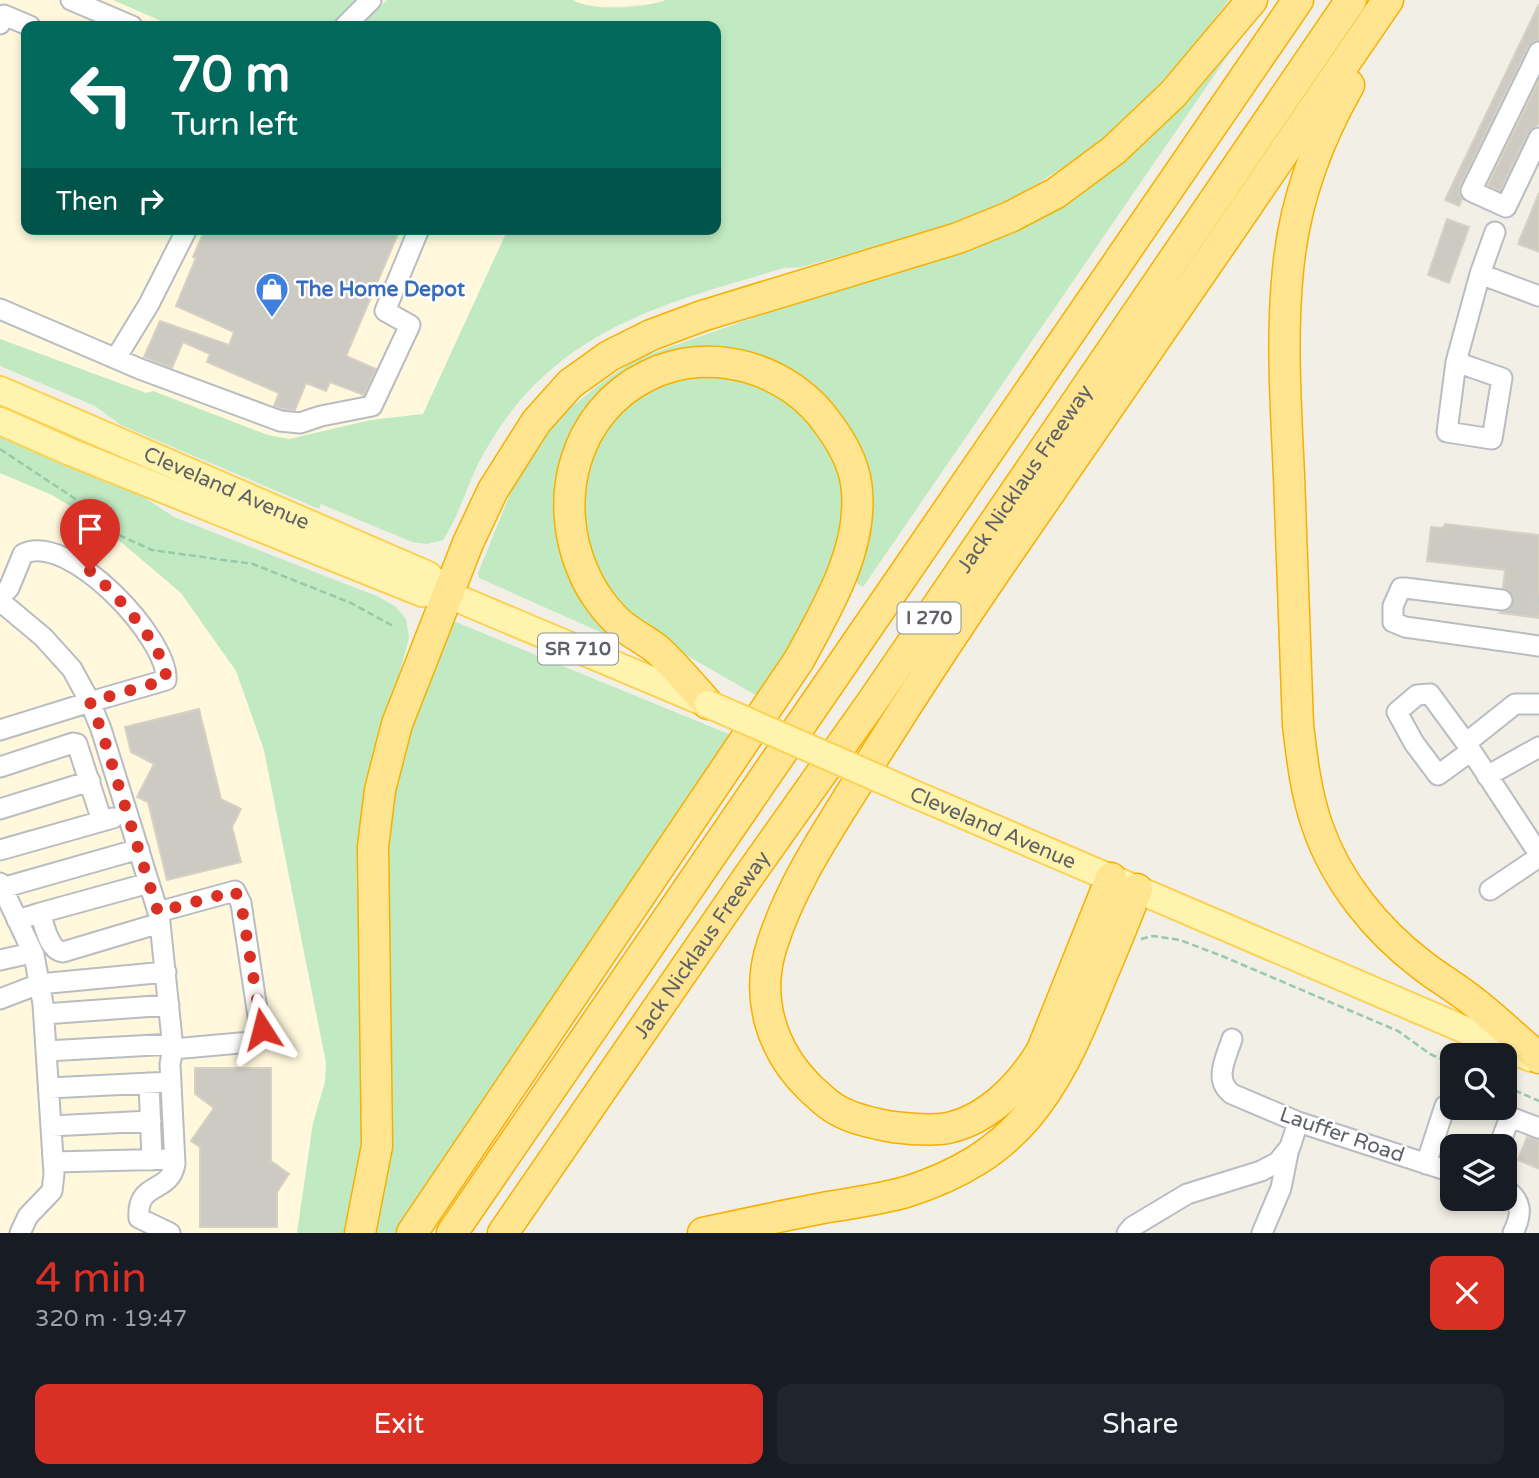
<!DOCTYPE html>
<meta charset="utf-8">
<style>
body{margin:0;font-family:"Varela Round",sans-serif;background:#20242c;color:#f1f3f6;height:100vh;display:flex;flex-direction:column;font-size:26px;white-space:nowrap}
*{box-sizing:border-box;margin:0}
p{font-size:23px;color:#9ea1a6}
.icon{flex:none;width:38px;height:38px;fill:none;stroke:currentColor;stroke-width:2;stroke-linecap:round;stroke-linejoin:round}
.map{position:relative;height:1233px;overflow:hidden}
.sheet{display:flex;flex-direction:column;background:#171b24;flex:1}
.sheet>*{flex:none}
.banner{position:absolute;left:21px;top:21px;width:700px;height:214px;border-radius:14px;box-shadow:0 4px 10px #0003;background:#00695c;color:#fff;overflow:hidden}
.tools{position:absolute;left:1440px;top:1043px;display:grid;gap:14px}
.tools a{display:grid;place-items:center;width:77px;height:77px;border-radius:14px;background:#171b24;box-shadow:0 4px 10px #0003;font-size:35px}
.pin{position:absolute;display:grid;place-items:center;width:60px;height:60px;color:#fff;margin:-72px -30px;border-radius:50% 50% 50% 0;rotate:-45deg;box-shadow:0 0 7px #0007}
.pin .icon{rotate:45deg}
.me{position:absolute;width:77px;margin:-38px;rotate:351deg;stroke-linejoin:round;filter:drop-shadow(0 0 5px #0008)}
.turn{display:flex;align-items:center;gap:24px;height:147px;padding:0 35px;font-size:32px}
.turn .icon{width:91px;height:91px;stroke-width:2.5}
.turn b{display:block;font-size:49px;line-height:60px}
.then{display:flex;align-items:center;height:66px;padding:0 35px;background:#0003;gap:14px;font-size:26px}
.round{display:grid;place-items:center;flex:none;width:74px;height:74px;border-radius:14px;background:#20242c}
.overview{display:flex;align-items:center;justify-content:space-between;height:119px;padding:0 35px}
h1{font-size:42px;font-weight:600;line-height:52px;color:#d93025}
.primary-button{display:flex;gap:14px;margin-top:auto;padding:14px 35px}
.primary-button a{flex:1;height:80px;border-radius:14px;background:#d93025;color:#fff;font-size:28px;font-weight:600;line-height:80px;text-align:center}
.primary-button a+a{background:#20242c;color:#f1f3f6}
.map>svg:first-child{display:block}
.commercial{fill:#fff8dd}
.green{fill:#c1eac2}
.building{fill:#cccac3;stroke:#d7d1c4;stroke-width:2}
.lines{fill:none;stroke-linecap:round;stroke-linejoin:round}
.minor-tunnel{stroke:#ccccc6;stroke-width:19;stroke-dasharray:19 10;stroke-linecap:butt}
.minor-casing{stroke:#b9bcc1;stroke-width:23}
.major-casing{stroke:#fdd154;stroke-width:30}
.highway-casing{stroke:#f7b000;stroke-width:33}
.path{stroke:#98c9a8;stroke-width:2.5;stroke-dasharray:7 3.5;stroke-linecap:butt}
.minor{stroke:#fff;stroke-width:19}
.major{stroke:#fff4ad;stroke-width:26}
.highway{stroke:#ffe58f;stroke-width:30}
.major-bridge-casing{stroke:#fdd154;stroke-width:30;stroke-linecap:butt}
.major-bridge{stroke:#fff4ad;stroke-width:26}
.route{stroke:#d93025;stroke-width:12;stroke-dasharray:0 21.6}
.labels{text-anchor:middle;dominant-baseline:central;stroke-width:5;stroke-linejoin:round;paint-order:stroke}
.shield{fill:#fff;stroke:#8e9195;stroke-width:2}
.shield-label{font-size:19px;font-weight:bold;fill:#5e6268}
.shop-label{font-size:21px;font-weight:bold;fill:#366cbe;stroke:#fff;text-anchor:start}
.street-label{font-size:21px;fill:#5e6268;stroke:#fff}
</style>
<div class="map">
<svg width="1539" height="1233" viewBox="0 0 1539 1233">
<rect width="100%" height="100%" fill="#f1efe6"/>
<!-- commercial -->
<path class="commercial" d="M 0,0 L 113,0 L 173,26 L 26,26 L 26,229 L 508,229 L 423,414 L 371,420 L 289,439 L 268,435 L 153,391 L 147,393 L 0,339 Z
M 573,0 L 666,0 L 655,4 L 600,7 L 580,4 Z
M 0,473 L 52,495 L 101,525 L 181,593 L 236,670 L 264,750 L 326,1063 L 325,1082 L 313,1123 L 297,1233 L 0,1233 Z"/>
<!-- green -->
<path class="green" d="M 113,0 L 357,0 L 330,26 L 173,26 Z
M 387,0 L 573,0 C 593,12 644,8 666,0 L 1229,0 L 1181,62 L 1114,131 L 1064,167 L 1017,196 L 951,225 L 802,267 L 784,268 C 677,300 578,322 507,417 C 497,431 487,447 479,462 C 466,488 459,516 443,540 L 427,544 L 412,542 L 321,504 L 319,509 L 121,425 L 95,406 L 0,366 L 0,339 L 146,393 L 153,391 L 268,435 L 289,439 L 371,420 L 423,414 L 508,229 L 716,229 L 716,26 L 360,26 Z
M 1266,0 L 863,587 L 846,576 L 863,509 L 782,366 L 764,357 L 749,354 L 663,359 L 564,470 L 616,639 L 479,578 L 478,573 L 517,477 L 537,445 L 565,412 L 604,381 L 636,359 L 807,299 L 1035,212 Z
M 722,364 L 823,419 L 850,502 L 827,588 L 759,697 L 660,640 L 633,620 L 590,568 L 576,479 L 634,388 Z
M 0,429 L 40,450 L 141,495 L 174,517 L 379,597 L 396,607 L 406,619 L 409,638 L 384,727 L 365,1132 L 349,1233 L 297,1233 L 313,1123 L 325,1082 L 326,1063 L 264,750 L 236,671 L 181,593 L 101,525 L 52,495 L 0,473 Z
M 451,620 L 731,735 L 401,1233 L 364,1233 L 385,792 Z"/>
<!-- building -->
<path class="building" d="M 1539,4 L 1539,40 L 1533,42 L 1528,47 L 1460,186 L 1459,193 L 1462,199 L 1459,206 L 1445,200 Z
M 1539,80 L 1539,123 L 1528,133 L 1500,191 L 1488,185 Z
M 1539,193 L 1539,252 L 1518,244 Z
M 1447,219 L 1469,227 L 1449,283 L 1428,275 Z
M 205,229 L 400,229 L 346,356 L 376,369 L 364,395 L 330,382 L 326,391 L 306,383 L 295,410 L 283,409 L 274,406 L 279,393 L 207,362 L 210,354 L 183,342 L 172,368 L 144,357 L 160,321 L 229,345 L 234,332 L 176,306 L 196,258 L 193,257 Z
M 1445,524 L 1539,535 L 1539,618 L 1500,613 L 1511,608 L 1514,601 L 1510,591 L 1503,588 L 1505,570 L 1427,561 L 1431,527 L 1443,528 Z
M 199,709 L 221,799 L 241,809 L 232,827 L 241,862 L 167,880 L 148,802 L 137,797 L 154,764 L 131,752 L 125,727 Z
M 195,1068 L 271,1068 L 271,1161 L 289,1174 L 277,1192 L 277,1227 L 200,1227 L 200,1147 L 191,1141 L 214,1108 L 195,1094 Z
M 1527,1137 L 1539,1140 L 1539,1169 L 1518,1160 Z"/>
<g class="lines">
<!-- minor-tunnel -->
<path class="minor-tunnel" d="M 1502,600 L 1539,605"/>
<defs>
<path id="minor" d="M 71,0 L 132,26
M 0,24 L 4,15 L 30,26
M 345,26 L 371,0
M 1539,52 L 1471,191 L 1506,207 L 1539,138
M 1480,274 L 1539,296
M 0,309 L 140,369 L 280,421 L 300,423 L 321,416 L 372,406 L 410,325 L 385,311 L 419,229
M 116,358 L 149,304 L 187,229
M 1456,362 L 1502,378 L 1492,439 L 1447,432 L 1456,362 L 1480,274 L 1495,232
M 0,597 L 9,588 L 23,554 C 69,531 169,639 166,680 L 90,702 L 101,729 L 158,912 L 235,891 L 241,903 L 261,1036 L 251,1042 L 173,1049 L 170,1064 L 175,1164 C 170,1194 136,1181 139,1218 L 170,1233
M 1502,600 L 1405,588 L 1401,588 L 1393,606 L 1393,622 L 1405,627 L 1539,646
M 0,601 L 43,637 L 72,669 L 90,702 L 0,730
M 1539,704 L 1515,704 L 1466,743 L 1539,854
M 1466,743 L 1430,694 L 1417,695 L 1397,712 L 1414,743 L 1438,775 L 1471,751
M 0,767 L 73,743 L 77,744 L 102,821
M 1487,776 L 1539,747
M 0,809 L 90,781
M 0,850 L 113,818
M 0,883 L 34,955
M 2,888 L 139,849
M 1490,890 L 1539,857
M 40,913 L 149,883
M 159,913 L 173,1049
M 17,920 L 40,913 C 45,926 48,950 63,952 L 160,923
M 0,960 L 27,954 L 34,955 L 43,1004 L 54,1174 L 52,1191 L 28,1216 L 20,1233
M 0,999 L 39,984 L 166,972
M 44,1014 L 169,1005
M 1232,1039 C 1226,1058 1213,1080 1232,1094 L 1298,1122 L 1452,1172
M 46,1051 L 173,1044
M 149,1083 L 152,1160
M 49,1088 L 171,1082
M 51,1126 L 151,1121
M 1499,1146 L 1510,1117 L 1539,1128
M 54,1162 L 174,1159
M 1426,1164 L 1445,1106
M 1505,1189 C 1523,1201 1522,1215 1513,1233
M 1127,1233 L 1132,1227 L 1187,1194 L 1261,1171 L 1278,1162 L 1290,1147 L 1298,1122
M 1262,1233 L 1281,1188 L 1289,1148"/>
<g id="major">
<path id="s1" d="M 0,390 L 428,575 L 447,594 L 708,704"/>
<path d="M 0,421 L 68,451 L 422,593 L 447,594"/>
<path id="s2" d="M 912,793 L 1531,1058"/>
</g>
<g id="highway">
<path d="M 1349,85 C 1317,141 1294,205 1288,270 C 1281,338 1286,408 1289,476 C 1292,559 1295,642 1298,725 C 1302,759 1306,793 1317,825 C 1336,881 1376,930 1422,965 C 1437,977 1455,987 1470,999 C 1494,1017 1516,1039 1539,1058"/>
<path d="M 1111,878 L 1042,1050 C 1022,1084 989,1119 948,1128 C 931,1131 910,1129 893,1127 C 876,1124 856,1120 841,1112 C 829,1107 819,1096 810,1088 C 771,1050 755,997 772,945 C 791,885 827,832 860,779 C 910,699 961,621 1015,543 C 1140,363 1264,181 1388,0"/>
<path d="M 360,1233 L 377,1146 L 373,847 L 380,790 L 397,724 L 468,543 L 493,490 L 536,422 L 570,384 L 609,356 L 651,335 L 702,316 L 958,238 L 1010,217 L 1056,193 L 1114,150 L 1173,94 L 1252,0"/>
<path d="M 412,1233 L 799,660 C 826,610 862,551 857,492 C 856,468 843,444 829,425 C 790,368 710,344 647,376 C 574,412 552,500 583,571 C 591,591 607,613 623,626 C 634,635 647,641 658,650 C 676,667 692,686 708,704"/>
<path d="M 452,1233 L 1298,0"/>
<path id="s3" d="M 503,1233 L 748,877 L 872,702 L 1351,0"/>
<path d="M 703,1233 C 745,1224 786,1215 828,1207 C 854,1203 881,1199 906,1192 C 1017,1157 1054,1094 1095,992 C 1109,958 1124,924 1137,889"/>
</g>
</defs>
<!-- minor casing -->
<use href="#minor" class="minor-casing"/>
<!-- major casing -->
<use href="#major" class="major-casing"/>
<!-- highway casing -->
<use href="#highway" class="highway-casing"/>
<!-- path -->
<path class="path" d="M 0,449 L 74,498 L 121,536 L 152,550 L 253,564 L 351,603 L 393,626
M 1141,939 L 1153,936 L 1180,940 L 1222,956 L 1398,1031 L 1430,1054 L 1452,1064
M 1505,1086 L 1539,1101"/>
<!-- minor -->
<use href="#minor" class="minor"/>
<!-- major -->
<use href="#major" class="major"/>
<!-- highway -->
<use href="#highway" class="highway"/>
<defs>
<path id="major-bridge" d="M 708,704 L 912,793"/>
</defs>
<!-- major-bridge casing -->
<use href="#major-bridge" class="major-bridge-casing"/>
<!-- major-bridge -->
<use href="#major-bridge" class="major-bridge"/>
</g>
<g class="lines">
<!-- route -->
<path class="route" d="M 90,571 C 113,591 168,649 166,680 L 90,702 L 101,729 L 158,912 L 235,891 L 241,903 L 262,1029"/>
</g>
<!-- icons -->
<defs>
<symbol id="shop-pin" viewBox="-11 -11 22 30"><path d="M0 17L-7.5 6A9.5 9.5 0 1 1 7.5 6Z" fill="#3f7fe0" stroke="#fff"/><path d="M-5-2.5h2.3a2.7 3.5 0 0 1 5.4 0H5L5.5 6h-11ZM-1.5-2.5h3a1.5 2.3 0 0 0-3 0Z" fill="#fff"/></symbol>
</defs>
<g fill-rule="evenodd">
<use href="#shop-pin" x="253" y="270" width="38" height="52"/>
</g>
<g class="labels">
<!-- shield labels -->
<g class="shield">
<rect x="897.5" y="602.5" width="63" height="31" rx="5"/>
<rect x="538" y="633.5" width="80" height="31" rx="5"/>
</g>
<g class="shield-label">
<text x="929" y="618">I 270</text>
<text x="578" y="649">SR 710</text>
</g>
<!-- shop labels -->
<g class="shop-label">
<text x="296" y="289">The Home Depot</text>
</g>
<!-- street labels -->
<g class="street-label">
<text stroke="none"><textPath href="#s3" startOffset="917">Jack Nicklaus Freeway</textPath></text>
<text stroke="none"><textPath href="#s1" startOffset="247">Cleveland Avenue</textPath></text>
<text stroke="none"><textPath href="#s2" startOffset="88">Cleveland Avenue</textPath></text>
<text stroke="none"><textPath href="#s3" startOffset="350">Jack Nicklaus Freeway</textPath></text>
<text transform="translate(1342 1135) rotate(19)">Lauffer Road</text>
</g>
</g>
</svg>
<div class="tools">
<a><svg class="icon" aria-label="search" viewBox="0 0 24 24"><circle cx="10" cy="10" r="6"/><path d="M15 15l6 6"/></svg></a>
<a><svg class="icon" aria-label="layers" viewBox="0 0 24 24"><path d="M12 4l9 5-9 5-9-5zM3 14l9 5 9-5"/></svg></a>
</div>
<div class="pin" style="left:90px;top:571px;background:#d93025"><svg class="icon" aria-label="arrive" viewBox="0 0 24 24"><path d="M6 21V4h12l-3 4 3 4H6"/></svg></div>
<svg class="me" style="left:262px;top:1029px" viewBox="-20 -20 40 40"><path d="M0-17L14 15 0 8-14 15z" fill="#d93025" stroke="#fff" stroke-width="4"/></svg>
<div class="banner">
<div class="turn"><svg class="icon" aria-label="left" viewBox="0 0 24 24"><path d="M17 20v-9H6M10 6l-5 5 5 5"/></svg><div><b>70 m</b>Turn left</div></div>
<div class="then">Then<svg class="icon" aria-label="right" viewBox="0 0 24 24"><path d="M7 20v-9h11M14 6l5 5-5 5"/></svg></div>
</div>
</div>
<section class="sheet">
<div class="overview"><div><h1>4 min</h1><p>320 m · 19:47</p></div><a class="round" style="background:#d93025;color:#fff"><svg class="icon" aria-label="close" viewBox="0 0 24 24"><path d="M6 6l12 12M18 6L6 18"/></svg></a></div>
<div class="primary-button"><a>Exit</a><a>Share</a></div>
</section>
